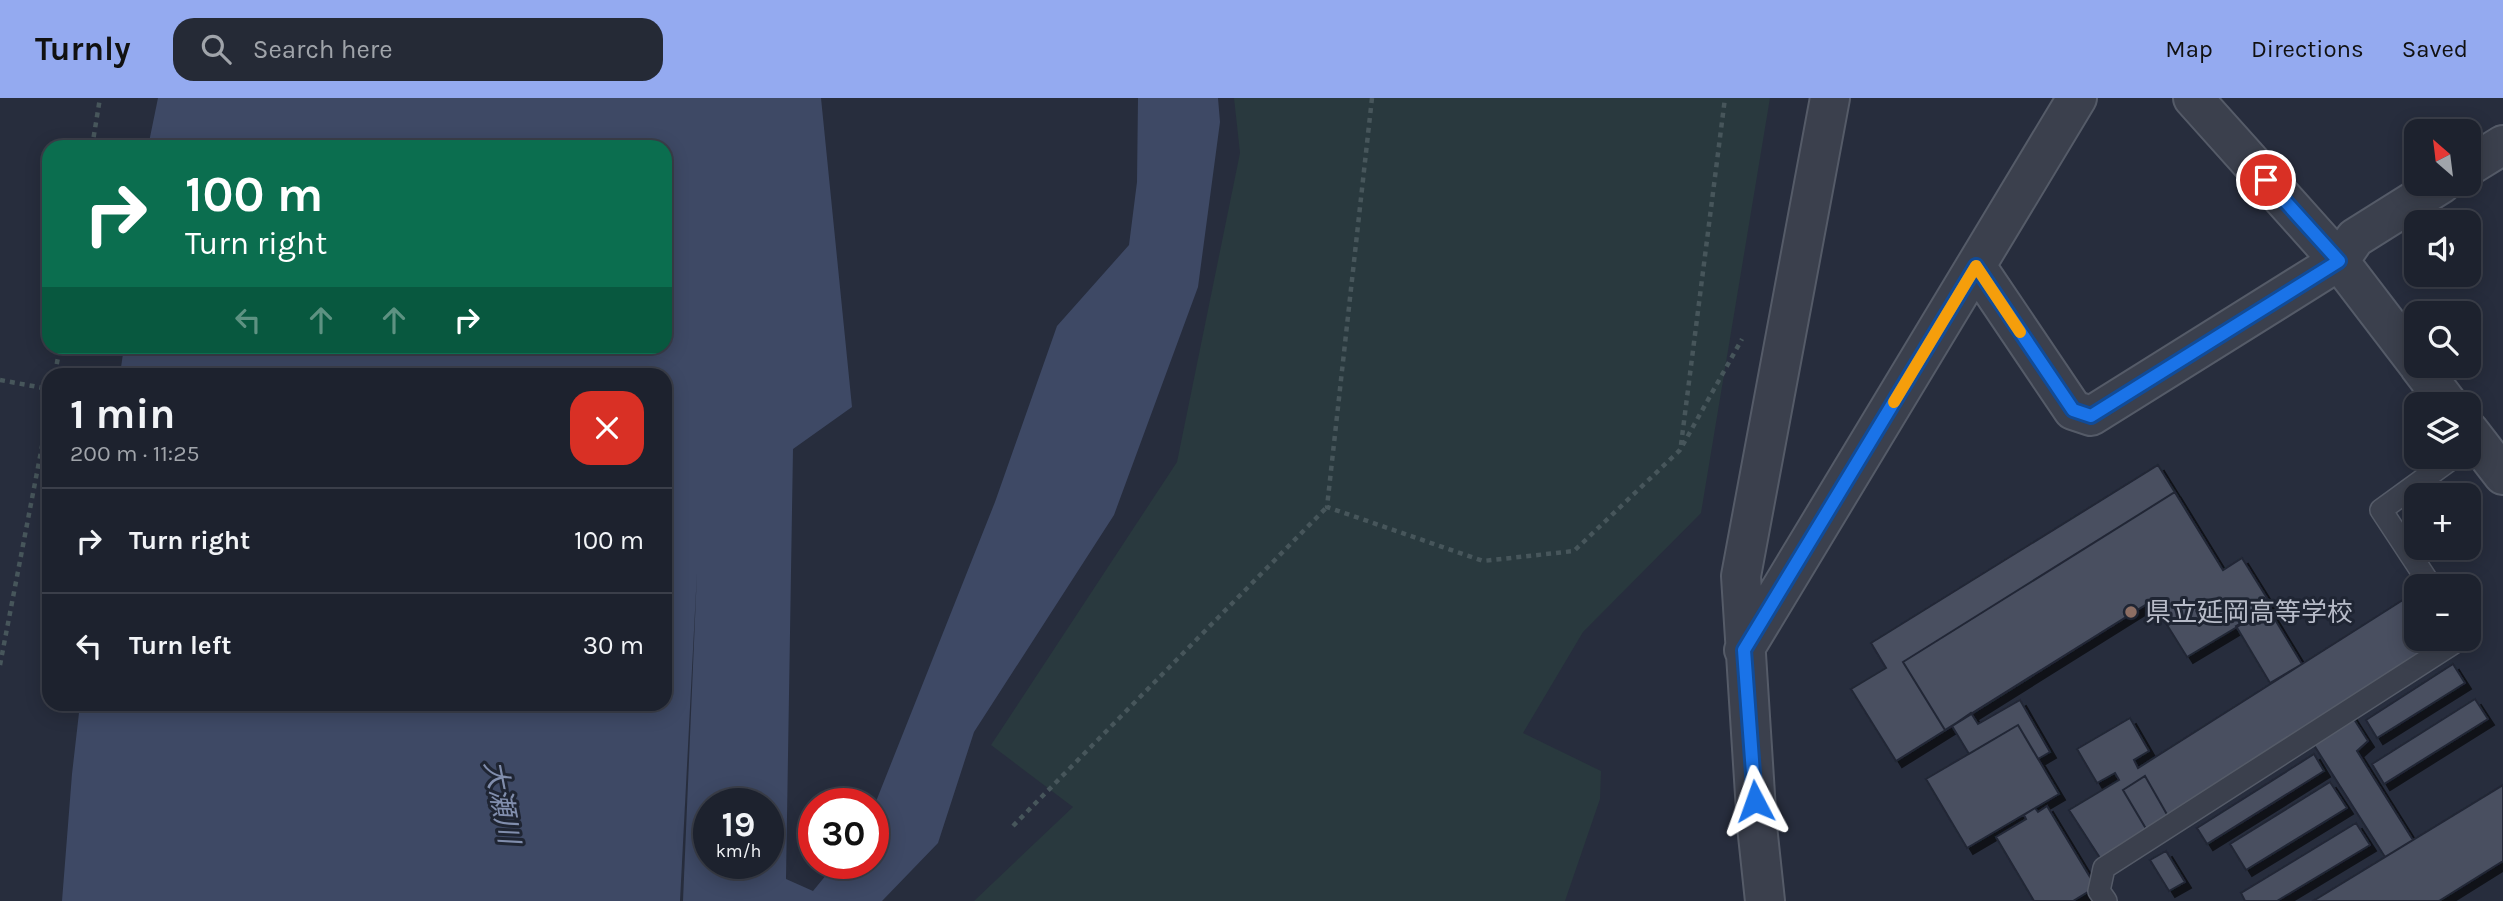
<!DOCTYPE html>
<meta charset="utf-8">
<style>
body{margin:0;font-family:Karla,"Noto Sans JP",sans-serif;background:#252a36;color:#f1f3f6;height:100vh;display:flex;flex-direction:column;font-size:26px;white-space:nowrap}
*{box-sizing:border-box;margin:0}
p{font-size:23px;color:#a0a4aa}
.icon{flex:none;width:38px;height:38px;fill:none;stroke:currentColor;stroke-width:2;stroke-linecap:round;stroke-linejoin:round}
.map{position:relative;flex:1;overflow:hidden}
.drawer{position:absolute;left:42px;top:270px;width:630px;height:343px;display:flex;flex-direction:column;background:#1d222e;border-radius:21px;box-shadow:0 4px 18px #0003,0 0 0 2px #3b3f4a}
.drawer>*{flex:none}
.hud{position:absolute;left:42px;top:42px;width:630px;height:214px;border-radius:21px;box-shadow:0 4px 18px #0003,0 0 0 2px #3b3f4a;background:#0b6e4f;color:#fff;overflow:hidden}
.needle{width:46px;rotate:332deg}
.buttons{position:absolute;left:2404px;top:21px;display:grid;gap:14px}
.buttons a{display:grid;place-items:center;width:77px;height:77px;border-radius:14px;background:#1d222e;box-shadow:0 4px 18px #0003,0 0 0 2px #3b3f4a;font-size:35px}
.speed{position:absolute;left:693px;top:690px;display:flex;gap:14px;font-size:35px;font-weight:700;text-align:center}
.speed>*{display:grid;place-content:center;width:91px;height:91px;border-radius:50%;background:#1d222e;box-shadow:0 4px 18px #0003,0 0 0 2px #3b3f4a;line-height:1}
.speed small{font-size:18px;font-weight:400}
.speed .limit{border:10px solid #d22;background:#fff;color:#111}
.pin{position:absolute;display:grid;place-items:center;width:60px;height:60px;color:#fff;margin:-30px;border:4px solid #fff;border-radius:50%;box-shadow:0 2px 7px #0007}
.me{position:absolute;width:77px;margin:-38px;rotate:356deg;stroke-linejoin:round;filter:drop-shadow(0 0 5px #0008)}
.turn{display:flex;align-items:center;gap:24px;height:147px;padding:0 28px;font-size:32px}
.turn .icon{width:91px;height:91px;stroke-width:2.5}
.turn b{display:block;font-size:49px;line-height:60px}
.lanes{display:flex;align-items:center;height:66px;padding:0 28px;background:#0003;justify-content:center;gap:35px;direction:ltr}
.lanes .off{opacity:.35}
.round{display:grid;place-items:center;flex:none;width:74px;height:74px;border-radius:21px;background:#252a36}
.overview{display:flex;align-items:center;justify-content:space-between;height:119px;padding:0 28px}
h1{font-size:42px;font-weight:700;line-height:52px}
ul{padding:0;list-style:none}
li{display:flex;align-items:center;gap:21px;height:105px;padding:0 28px;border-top:2px solid #3b3f4a}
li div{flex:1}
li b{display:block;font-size:26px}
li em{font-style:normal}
header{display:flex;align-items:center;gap:42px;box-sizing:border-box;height:98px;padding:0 35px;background:#94aaf0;color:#111}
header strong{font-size:33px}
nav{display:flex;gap:38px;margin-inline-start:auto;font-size:24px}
.search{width:490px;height:63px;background:#252a36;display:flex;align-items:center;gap:18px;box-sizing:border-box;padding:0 24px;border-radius:21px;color:#a0a4aa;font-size:26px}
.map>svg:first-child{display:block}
.green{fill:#29393e}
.water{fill:#3e4965;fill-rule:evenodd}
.building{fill:#484f61;stroke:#212735;stroke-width:2;filter:url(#shadow)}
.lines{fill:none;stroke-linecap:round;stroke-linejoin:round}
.service-casing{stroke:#555b68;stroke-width:24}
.minor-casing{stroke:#555b68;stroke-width:42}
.path{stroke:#47565b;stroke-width:4.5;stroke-dasharray:5 5;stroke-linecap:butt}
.service{stroke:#3b404d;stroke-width:21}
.minor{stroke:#3b404d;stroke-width:38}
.route-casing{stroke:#114b97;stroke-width:18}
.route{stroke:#1a73e8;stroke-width:12}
.slow{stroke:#f59e0b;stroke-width:12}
.education-dot{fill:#8d6e63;stroke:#1f2533;stroke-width:2.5}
.labels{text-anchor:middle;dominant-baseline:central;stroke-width:6;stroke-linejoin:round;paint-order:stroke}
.poi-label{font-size:26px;fill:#b7bbc8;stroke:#1f2533;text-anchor:start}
.water-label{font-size:28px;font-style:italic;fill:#818ead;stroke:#1f2533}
</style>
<header>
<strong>Turnly</strong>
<div class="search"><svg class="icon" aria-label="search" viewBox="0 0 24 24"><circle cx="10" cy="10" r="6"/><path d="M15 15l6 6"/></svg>Search here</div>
<nav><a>Map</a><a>Directions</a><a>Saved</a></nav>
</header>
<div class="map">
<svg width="2503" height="803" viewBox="0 0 2503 803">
<defs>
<filter id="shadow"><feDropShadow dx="6" dy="6" stdDeviation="0" flood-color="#0009"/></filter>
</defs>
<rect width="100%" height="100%" fill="#272d3d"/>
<!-- green -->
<path class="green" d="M 1234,0 L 1770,0 L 1701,415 L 1583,534 L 1523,635 L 1601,673 L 1600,701 L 1565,803 L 974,803 L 1073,709 L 991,647 L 1177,364 L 1240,55 Z"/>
<!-- water -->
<path class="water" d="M 158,0 L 821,0 L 852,309 L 793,351 L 786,781 L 813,793 L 836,765 L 873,765 L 873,711 L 995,404 L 1057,228 L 1129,147 L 1137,84 L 1138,0 L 1218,0 L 1220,24 L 1198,189 L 1114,417 L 974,634 L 938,745 L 882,803 L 683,803 L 697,474 L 680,803 L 62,803 L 72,676 L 80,606 L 665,606 L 665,276 L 120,276 L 124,249 L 665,248 L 665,49 L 148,49 ZM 709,705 L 768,705 L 768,765 L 709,765 Z"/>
<!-- building -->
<path class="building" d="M 2158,367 L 2223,472 L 2242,460 L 2272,508 L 2187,559 L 2152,503 L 1896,663 L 1851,591 L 1886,570 L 1871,545 Z
M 2175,394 L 2223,472 L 2242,460 L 2272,508 L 2187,559 L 2152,503 L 1945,632 L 1903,564 Z
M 2406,500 L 2417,520 L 2417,541 L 2429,541 L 2434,550 L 2102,763 L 2069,712 L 2119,682 L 2115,675 L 2097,685 L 2077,651 L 2130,620 L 2149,653 L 2134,662 L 2138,670 Z
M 2268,510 L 2302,566 L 2270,585 L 2236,528 Z
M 2453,566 L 2465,585 L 2377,640 L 2366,622 Z
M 2475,601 L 2488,621 L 2384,686 L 2372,666 Z
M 2020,602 L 2050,654 L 2038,661 L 2018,627 L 1969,656 L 1952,628 L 1971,615 L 1978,626 Z
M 2345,607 L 2368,643 L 2357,653 L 2413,742 L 2385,759 L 2305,633 Z
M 2018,627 L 2059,696 L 1967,750 L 1926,681 Z
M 2314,656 L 2324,673 L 2207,746 L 2197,730 Z
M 2145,678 L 2169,720 L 2148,734 L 2123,692 Z
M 2330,684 L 2347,710 L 2246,772 L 2230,746 Z
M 2503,687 L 2503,763 L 2439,803 L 2313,803 Z
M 2047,708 L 2096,789 L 2073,803 L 2034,803 L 1996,739 L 2026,721 L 2024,717 L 2035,710 L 2038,714 Z
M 2356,725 L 2370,747 L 2277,803 L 2245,803 L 2241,795 Z
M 2166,753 L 2185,784 L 2169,793 L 2150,762 Z"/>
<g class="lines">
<defs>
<path id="service" d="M 2431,488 L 2381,412 L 2454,359
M 2106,803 L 2099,793 L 2104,770 L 2460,541"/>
<path id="minor" d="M 2193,0 L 2339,163 L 2417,265
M 2469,68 L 2503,47
M 1976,168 L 2073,312 L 2091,318 L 2339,163 L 2355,140 L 2441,86
M 2419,268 L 2448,306
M 2469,333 L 2503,377
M 1744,552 L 2077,0
M 1765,803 L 1757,728 L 1741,478 L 1830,0"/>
</defs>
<!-- service casing -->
<use href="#service" class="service-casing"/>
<!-- minor casing -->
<use href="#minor" class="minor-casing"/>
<!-- path -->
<path class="path" d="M 1372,0 L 1327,409 L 1483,463 L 1574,453 L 1680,352 L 1742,241
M 92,49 L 100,0
M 55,276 L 60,248
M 0,282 L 49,291
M 1681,347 L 1725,0
M 0,567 L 49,312
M 1013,728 L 1327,409"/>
<!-- service -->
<use href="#service" class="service"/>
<!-- minor -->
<use href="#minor" class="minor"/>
</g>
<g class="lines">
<defs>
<path id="route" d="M 1755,703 L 1744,552 L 1976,168 L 2073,312 L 2091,318 L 2339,163 L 2266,82"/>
</defs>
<!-- route casing -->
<use href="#route" class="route-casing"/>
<!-- route -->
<use href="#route" class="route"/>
<!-- slow -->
<path class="slow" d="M 1894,304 L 1976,168 L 2020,234"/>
</g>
<!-- markers -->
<circle class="education-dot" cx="2131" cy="514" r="7"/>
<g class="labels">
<!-- poi labels -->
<g class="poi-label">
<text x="2145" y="514">県立延岡高等学校</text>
</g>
<!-- water labels -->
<g class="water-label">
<text transform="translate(502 704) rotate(79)">大瀬川</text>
</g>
</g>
</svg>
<div class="buttons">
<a><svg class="needle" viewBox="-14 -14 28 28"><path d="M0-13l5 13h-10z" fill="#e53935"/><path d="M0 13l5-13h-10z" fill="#a0a4aa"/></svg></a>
<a><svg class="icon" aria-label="sound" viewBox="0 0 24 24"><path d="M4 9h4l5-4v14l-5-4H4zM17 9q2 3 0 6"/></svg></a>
<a><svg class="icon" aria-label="search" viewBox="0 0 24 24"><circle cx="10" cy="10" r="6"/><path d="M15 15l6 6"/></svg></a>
<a><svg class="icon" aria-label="layers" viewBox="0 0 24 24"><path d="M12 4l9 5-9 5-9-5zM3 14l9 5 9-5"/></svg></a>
<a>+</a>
<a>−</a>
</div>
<div class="speed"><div>19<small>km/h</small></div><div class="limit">30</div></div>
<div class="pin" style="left:2266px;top:82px;background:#d93025"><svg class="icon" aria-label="arrive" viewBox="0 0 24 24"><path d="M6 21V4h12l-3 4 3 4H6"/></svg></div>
<svg class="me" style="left:1755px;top:703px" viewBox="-20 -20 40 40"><path d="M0-17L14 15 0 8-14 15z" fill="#1a73e8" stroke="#fff" stroke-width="4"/></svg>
<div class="hud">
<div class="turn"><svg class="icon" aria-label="right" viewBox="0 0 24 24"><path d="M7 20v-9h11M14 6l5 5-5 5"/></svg><div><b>100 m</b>Turn right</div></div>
<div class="lanes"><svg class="icon off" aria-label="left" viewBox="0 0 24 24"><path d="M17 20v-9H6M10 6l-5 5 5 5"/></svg><svg class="icon off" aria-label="ahead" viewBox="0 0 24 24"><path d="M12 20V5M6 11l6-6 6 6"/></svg><svg class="icon off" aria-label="ahead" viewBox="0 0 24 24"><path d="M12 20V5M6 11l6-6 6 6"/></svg><svg class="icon" aria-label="right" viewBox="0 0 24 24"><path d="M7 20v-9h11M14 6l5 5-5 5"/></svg></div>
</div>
<section class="drawer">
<div class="overview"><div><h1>1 min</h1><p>200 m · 11:25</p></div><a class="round" style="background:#d93025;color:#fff"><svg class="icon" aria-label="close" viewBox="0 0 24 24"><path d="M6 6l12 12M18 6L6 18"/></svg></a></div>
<ul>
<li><svg class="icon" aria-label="right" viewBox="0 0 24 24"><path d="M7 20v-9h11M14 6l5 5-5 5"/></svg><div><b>Turn right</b></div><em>100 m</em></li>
<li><svg class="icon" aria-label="left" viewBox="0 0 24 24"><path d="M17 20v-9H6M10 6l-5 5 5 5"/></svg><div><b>Turn left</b></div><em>30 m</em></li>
</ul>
</section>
</div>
